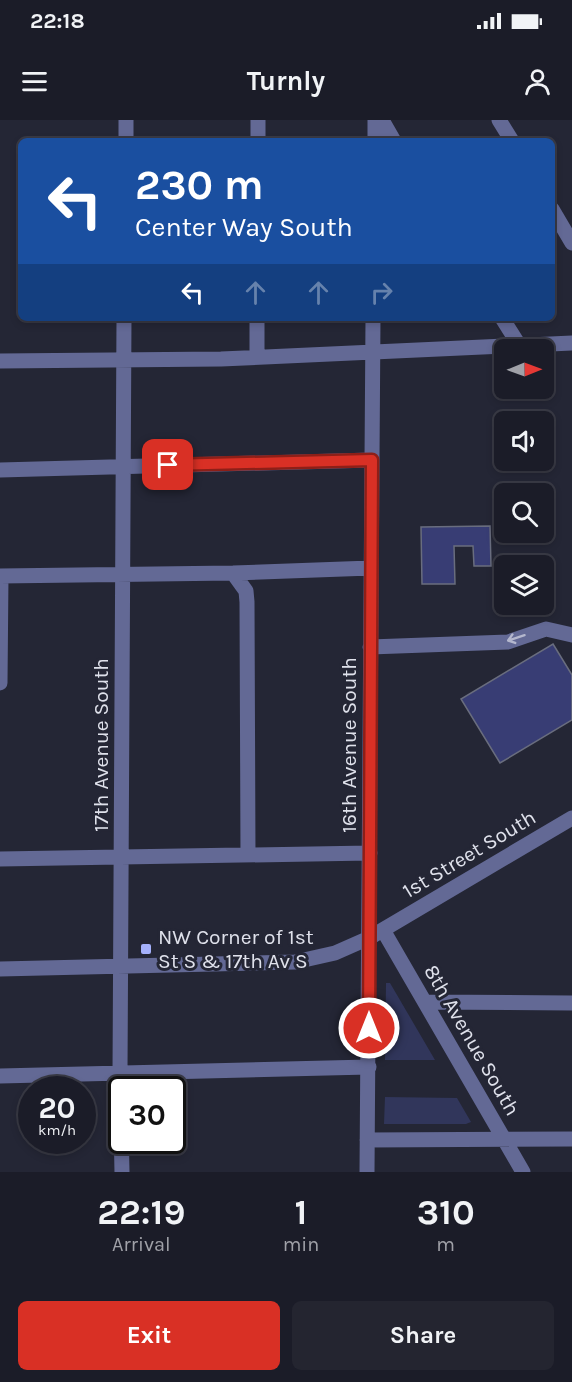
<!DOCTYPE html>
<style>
body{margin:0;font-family:Karla,sans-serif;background:#242530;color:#f1f3f6;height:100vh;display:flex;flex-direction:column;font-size:22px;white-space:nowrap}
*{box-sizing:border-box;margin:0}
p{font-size:20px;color:#a0a1a8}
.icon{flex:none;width:33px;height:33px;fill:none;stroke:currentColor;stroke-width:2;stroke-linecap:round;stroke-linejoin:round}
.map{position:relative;height:1052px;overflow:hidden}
.drawer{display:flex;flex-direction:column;background:#1b1c28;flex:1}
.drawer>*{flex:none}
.hud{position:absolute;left:18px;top:18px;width:537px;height:183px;border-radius:9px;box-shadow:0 3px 9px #0003,0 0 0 2px #393a45;background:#1a4fa0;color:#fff;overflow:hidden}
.needle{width:39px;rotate:89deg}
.fabs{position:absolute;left:494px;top:219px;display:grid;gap:12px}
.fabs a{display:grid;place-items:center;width:60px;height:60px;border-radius:9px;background:#1b1c28;box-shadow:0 3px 9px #0003,0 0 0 2px #393a45;font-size:30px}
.speed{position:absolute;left:18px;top:956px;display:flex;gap:12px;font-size:30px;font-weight:700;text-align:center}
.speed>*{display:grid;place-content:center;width:78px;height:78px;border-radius:50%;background:#1b1c28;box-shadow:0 3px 9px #0003,0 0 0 2px #393a45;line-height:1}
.speed small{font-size:15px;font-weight:400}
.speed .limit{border:3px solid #111;border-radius:9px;background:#fff;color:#111}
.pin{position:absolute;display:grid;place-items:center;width:51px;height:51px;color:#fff;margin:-26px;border-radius:12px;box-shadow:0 3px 9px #0006}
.me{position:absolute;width:66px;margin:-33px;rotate:0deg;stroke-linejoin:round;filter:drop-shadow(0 0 4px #0008)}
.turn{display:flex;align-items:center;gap:21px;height:126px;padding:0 18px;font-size:27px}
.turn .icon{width:78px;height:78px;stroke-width:2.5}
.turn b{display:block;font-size:42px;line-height:51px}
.lanes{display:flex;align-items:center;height:57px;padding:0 18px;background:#0003;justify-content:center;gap:30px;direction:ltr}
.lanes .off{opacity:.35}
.eta{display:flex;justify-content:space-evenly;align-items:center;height:102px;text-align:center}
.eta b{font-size:36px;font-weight:700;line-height:42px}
.action{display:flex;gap:12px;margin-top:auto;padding:12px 18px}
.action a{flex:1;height:69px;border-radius:9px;background:#d93025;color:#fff;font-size:24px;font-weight:700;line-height:69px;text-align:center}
.action a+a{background:#242530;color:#f1f3f6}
.status{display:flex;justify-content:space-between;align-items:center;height:42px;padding:0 30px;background:#1b1c28;direction:ltr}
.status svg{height:16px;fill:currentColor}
header{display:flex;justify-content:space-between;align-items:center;height:78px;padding:0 18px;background:#1b1c28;font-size:27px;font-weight:700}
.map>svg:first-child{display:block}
.green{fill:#31365b}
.building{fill:#383d74;stroke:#696d7e;stroke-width:1.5}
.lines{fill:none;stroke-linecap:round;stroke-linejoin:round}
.minor{stroke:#636995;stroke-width:15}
.oneway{stroke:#b4b7cd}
.route-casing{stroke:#8d1f18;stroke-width:15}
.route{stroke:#d93025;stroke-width:10}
.poi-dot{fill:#a5b1fc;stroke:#242635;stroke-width:2}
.labels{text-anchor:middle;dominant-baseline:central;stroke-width:6;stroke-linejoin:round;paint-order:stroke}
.street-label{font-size:21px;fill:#dfe1eb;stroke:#242635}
.poi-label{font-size:21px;fill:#dfe1eb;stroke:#242635;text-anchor:start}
</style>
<div class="status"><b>22:18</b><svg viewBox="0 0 49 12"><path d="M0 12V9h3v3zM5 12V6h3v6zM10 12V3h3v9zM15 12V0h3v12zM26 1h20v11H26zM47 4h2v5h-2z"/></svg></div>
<header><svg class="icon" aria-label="menu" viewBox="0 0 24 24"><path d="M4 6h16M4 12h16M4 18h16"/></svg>Turnly<svg class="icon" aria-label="person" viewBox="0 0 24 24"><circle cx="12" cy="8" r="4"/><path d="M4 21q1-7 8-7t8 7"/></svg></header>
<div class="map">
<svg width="572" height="1052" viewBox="0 0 572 1052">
<rect width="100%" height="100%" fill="#242635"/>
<!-- green -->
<path class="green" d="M 386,863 L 390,863 L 435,940 L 385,940 Z
M 385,977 L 457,978 L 471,1002 L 466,1004 L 384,1004 Z"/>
<!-- building -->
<path class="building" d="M 490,406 L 491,446 L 474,446 L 473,426 L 454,426 L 455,464 L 422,464 L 421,407 Z
M 553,524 L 572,555 L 572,600 L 500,643 L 461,579 Z"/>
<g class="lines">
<!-- minor -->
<path class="minor" d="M 382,0 L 394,21
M 499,0 L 512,21
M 126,21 L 126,0
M 258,21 L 258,0
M 375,21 L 375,0
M 552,89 L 572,123
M 502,198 L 519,225
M 257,237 L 257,198
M 0,241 L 221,239 L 572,223
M 0,350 L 372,340
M 233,453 L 246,471 L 247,482 L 248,735
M 0,456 L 233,453 L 371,448
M 370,527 L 508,522 L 546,509 L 572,515
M 0,563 L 1,456
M 0,739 L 370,733
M 383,810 L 523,1052
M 0,849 L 295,842 L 335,833 L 369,818 L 572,698
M 427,882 L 572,883
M 0,956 L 369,947
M 367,1020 L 572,1019
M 122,1052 L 120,953 L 124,198
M 367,1052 L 373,198"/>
</g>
<!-- one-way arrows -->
<defs><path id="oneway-shaft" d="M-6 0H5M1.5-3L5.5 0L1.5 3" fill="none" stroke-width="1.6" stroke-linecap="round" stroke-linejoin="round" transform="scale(1.5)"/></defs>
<use class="oneway" href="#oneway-shaft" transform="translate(516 518) rotate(162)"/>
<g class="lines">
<defs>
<path id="route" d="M 168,345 L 372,340 L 369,908"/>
</defs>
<!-- route casing -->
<use href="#route" class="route-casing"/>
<!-- route -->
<use href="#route" class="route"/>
</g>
<!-- markers -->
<rect class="poi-dot" x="140" y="823" width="12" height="12" rx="3"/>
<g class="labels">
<!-- street labels -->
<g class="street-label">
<text transform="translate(101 625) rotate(-90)">17th Avenue South</text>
<text transform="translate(349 625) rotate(-90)">16th Avenue South</text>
<text transform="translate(469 734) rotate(-31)">1st Street South</text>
<text transform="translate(472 920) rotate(60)">8th Avenue South</text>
</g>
<!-- poi labels -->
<g class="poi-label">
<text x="158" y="817">NW Corner of 1st<tspan x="158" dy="24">St S &amp; 17th Av S</tspan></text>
</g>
</g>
</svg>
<div class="fabs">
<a><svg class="needle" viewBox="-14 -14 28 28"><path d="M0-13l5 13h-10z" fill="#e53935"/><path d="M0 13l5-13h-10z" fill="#a0a1a8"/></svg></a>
<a><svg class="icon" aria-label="sound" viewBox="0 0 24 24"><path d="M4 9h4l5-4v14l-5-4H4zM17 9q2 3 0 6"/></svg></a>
<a><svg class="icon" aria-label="search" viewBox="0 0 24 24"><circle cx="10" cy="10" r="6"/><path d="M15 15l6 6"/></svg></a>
<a><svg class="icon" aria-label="layers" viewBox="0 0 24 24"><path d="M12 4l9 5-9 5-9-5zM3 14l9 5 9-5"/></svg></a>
</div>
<div class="speed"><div>20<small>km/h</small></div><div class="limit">30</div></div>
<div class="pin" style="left:168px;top:345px;background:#d93025"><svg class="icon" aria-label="arrive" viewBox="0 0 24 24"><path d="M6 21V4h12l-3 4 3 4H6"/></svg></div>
<svg class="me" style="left:369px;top:908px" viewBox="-20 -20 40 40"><circle r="17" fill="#d93025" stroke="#fff" stroke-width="3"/><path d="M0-11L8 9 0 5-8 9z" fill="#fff"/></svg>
<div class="hud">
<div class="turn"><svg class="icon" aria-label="left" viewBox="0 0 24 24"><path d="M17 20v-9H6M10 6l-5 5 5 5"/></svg><div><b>230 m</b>Center Way South</div></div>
<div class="lanes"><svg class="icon" aria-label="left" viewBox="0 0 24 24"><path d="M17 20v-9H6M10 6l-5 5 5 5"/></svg><svg class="icon off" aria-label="ahead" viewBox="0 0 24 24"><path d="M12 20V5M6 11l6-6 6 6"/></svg><svg class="icon off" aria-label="ahead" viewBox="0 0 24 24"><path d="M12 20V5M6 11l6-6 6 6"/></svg><svg class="icon off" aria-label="right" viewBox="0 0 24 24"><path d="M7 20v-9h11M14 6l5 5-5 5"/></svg></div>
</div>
</div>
<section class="drawer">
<div class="eta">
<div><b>22:19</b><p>Arrival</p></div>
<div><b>1</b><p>min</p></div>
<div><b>310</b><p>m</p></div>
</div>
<div class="action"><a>Exit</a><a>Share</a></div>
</section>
